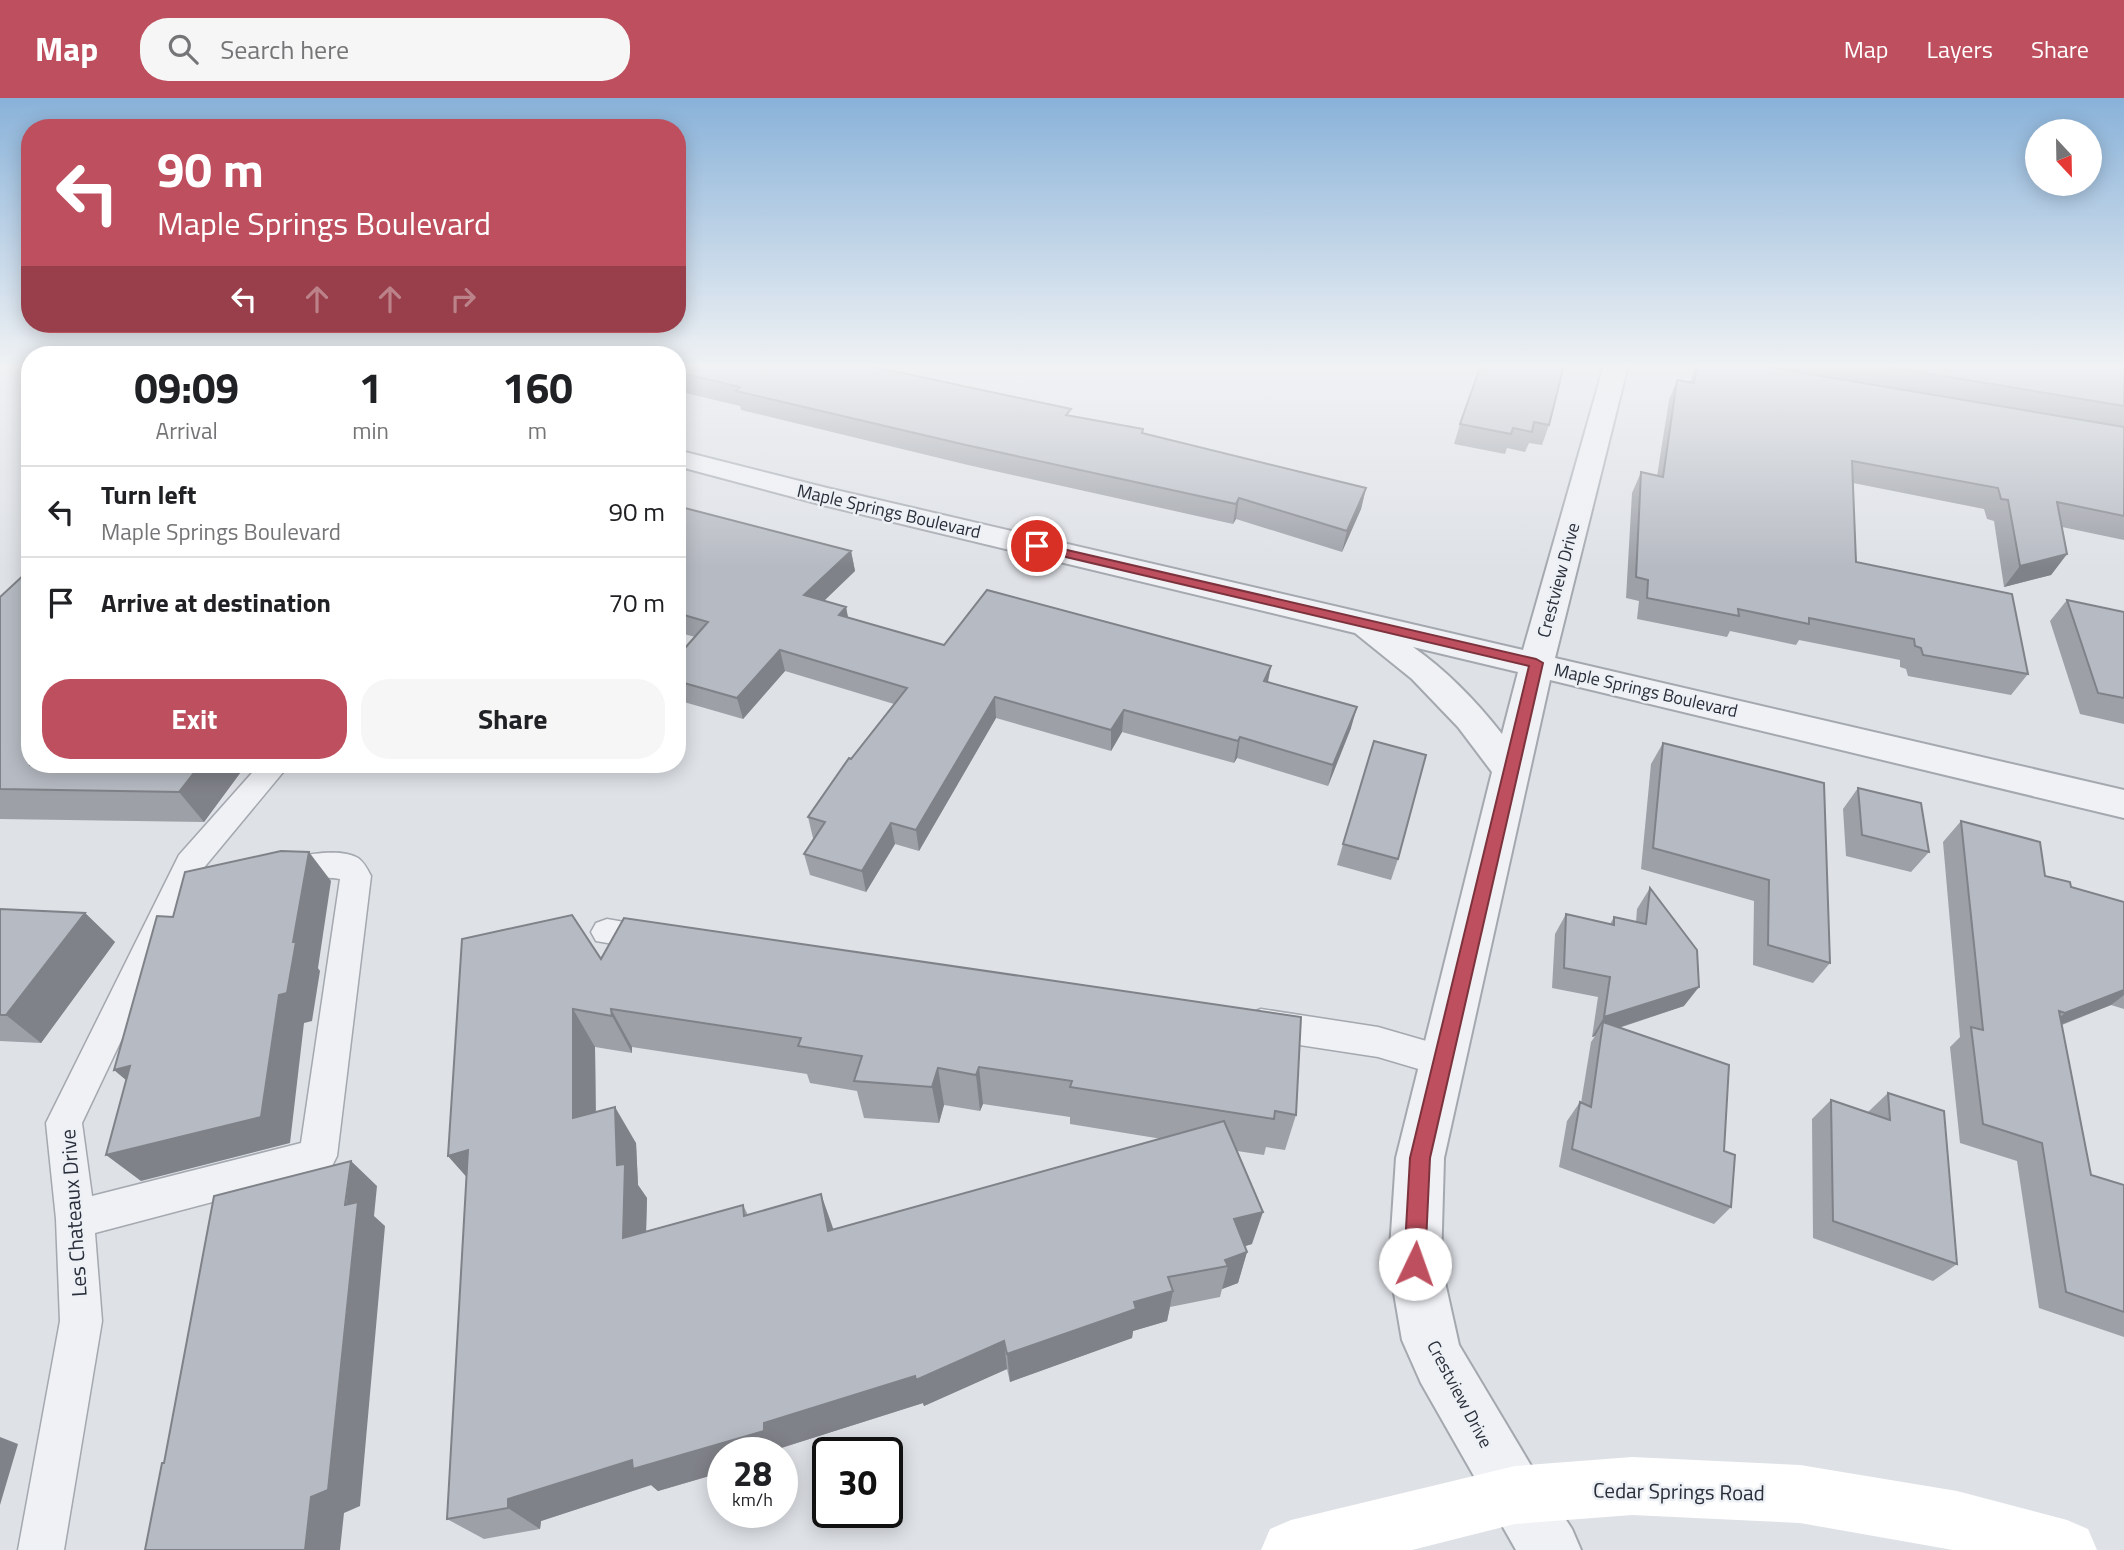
<!DOCTYPE html>
<style>
body{margin:0;font-family:"Titillium Web",sans-serif;background:#f6f6f6;color:#202124;height:100vh;display:flex;flex-direction:column;font-size:26px;white-space:nowrap}
*{box-sizing:border-box;margin:0}
p{font-size:23px;color:#757577}
.icon{flex:none;width:38px;height:38px;fill:none;stroke:currentColor;stroke-width:2;stroke-linecap:round;stroke-linejoin:round}
.map{position:relative;flex:1;overflow:hidden}
.sheet{position:absolute;left:21px;top:248px;width:665px;height:427px;display:flex;flex-direction:column;background:#fff;border-radius:28px;box-shadow:0 4px 18px #0003}
.sheet>*{flex:none}
.top-card{position:absolute;left:21px;top:21px;width:665px;height:214px;border-radius:28px;box-shadow:0 4px 18px #0003;background:#be4f5e;color:#fff;overflow:hidden}
.needle{width:46px;rotate:158deg}
.buttons{position:absolute;left:2025px;top:21px;display:grid;gap:14px}
.buttons a{display:grid;place-items:center;width:77px;height:77px;border-radius:50%;background:#fff;box-shadow:0 4px 18px #0003;font-size:35px}
.speed{position:absolute;left:707px;top:1339px;display:flex;gap:14px;font-size:35px;font-weight:700;text-align:center}
.speed>*{display:grid;place-content:center;width:91px;height:91px;border-radius:50%;background:#fff;box-shadow:0 4px 18px #0003;line-height:1}
.speed small{font-size:18px;font-weight:400}
.speed .limit{border:4px solid #111;border-radius:10px;background:#fff;color:#111}
.pin{position:absolute;display:grid;place-items:center;width:60px;height:60px;color:#fff;margin:-30px;border:4px solid #fff;border-radius:50%;box-shadow:0 2px 7px #0007}
.me{position:absolute;width:77px;margin:-38px;rotate:3deg;stroke-linejoin:round;filter:drop-shadow(0 0 5px #0008)}
.turn{display:flex;align-items:center;gap:24px;height:147px;padding:0 21px;font-size:32px}
.turn .icon{width:91px;height:91px;stroke-width:2.5}
.turn b{display:block;font-size:49px;line-height:60px}
.lanes{display:flex;align-items:center;height:66px;padding:0 21px;background:#0003;justify-content:center;gap:35px;direction:ltr}
.lanes .off{opacity:.35}
.eta{display:flex;justify-content:space-evenly;align-items:center;height:119px;text-align:center}
.eta b{font-size:42px;font-weight:700;line-height:49px}
.action{display:flex;gap:14px;margin-top:auto;padding:14px 21px}
.action a{flex:1;height:80px;border-radius:28px;background:#be4f5e;color:#fff;font-size:28px;font-weight:700;line-height:80px;text-align:center}
.action a+a{background:#f6f6f6;color:#202124}
ul{padding:0;list-style:none}
li{display:flex;align-items:center;gap:21px;height:91px;padding:0 21px;border-top:2px solid #e0e0e0}
li div{flex:1}
li b{display:block;font-size:26px}
li em{font-style:normal}
header{display:flex;align-items:center;gap:42px;box-sizing:border-box;height:98px;padding:0 35px;background:#be4f5e;color:#fff}
header strong{font-size:33px}
nav{display:flex;gap:38px;margin-inline-start:auto;font-size:24px}
.search{width:490px;height:63px;background:#f6f6f6;display:flex;align-items:center;gap:18px;box-sizing:border-box;padding:0 24px;border-radius:28px;color:#757577;font-size:26px}
.map>svg:first-child{display:block}
.lines{fill:none;stroke-linecap:round;stroke-linejoin:round}
.service-casing{stroke:#a4a8af;stroke-width:3}
.minor-casing{stroke:#a4a8af;stroke-width:4}
.service{fill:#f0f1f5;fill-rule:evenodd}
.minor{fill:#f0f1f5;fill-rule:evenodd}
.secondary{fill:#fff;fill-rule:evenodd}
.wall{fill:#9da0a7;fill-rule:evenodd}
.shaded-wall{fill:#7f8288}
.building{fill:#b6bac2;stroke:#7f8288;stroke-width:2}
.route{fill:#be4f5e;stroke:#7c333d;stroke-width:2}
.labels{text-anchor:middle;dominant-baseline:central;stroke-width:5;stroke-linejoin:round;paint-order:stroke}
.street-label{font-size:18px;fill:#292f3b;stroke:#edf0f4}
.near-street-label{font-size:21px;fill:#292f3b;stroke:#edf0f4}
</style>
<header>
<strong>Map</strong>
<div class="search"><svg class="icon" aria-label="search" viewBox="0 0 24 24"><circle cx="10" cy="10" r="6"/><path d="M15 15l6 6"/></svg>Search here</div>
<nav><a>Map</a><a>Layers</a><a>Share</a></nav>
</header>
<div class="map">
<svg width="2124" height="1452" viewBox="0 0 2124 1452">
<rect width="100%" height="100%" fill="#dee1e6"/>
<g class="lines">
<defs>
<path id="service" d="M 259,667 L 289,667 L 202,772 L 82,1025 L 92,1098 L 301,1045 L 340,781 C 316,776 288,789 268,782 L 264,774 L 268,766 C 288,759 339,748 358,760 C 364,764 368,772 371,778 L 337,1058 L 331,1070 L 318,1076 L 95,1135 L 102,1223 L 64,1452 L 18,1452 L 60,1223 L 56,1121 L 46,1025 L 179,757 Z
M 607,821 L 664,831 L 669,840 L 664,849 L 653,853 L 596,843 L 591,834 L 596,825 Z
M 1261,911 L 1378,929 L 1454,951 L 1460,962 L 1454,973 L 1442,978 L 1378,959 L 1261,941 L 1249,936 L 1244,926 L 1249,916 Z"/>
<path id="minor" d="M 1604,267 L 1628,267 L 1555,560 L 2124,692 L 2124,720 L 1550,582 L 1444,1060 L 1441,1166 L 1459,1247 L 1536,1376 L 1572,1431 L 1581,1452 L 1516,1452 L 1421,1285 L 1402,1242 L 1389,1166 L 1396,1060 L 1492,674 L 1458,629 L 1412,581 L 1355,535 L 823,407 L 677,368 L 677,352 L 827,390 L 1523,552 ZM 1413,549 L 1518,574 L 1502,636 C 1476,603 1447,573 1413,549 Z"/>
</defs>
<!-- service casing -->
<use href="#service" class="service-casing"/>
<!-- minor casing -->
<use href="#minor" class="minor-casing"/>
<!-- service -->
<use href="#service" class="service"/>
<!-- minor -->
<use href="#minor" class="minor"/>
<!-- secondary -->
<path class="secondary" d="M 1632,1359 L 1800,1367 L 1957,1393 L 2067,1422 L 2088,1431 L 2097,1452 L 1953,1452 L 1800,1425 L 1632,1417 L 1515,1426 L 1412,1452 L 1261,1452 L 1270,1431 L 1291,1422 L 1515,1368 Z"/>
</g>
<!-- wall -->
<path class="wall" d="M 677,267 L 1071,318 L 1143,331 L 1143,335 L 1366,390 L 1361,411 L 1342,454 L 1236,421 L 1233,426 L 968,367 L 741,312 L 740,308 L 677,293 Z
M 1481,267 L 1549,327 L 1542,347 L 1529,345 L 1525,354 L 1507,350 L 1505,356 L 1454,346 L 1460,326 Z
M 1696,267 L 2124,267 L 2124,442 L 2062,429 L 2067,456 L 2051,477 L 2004,489 L 1994,423 L 1987,421 L 1984,411 L 1853,385 L 1856,464 L 2028,576 L 2011,597 L 1908,578 L 1906,571 L 1900,569 L 1900,562 L 1799,542 L 1796,547 L 1730,533 L 1727,539 L 1637,521 L 1639,503 L 1626,500 L 1632,395 L 1641,374 L 1657,378 L 1669,302 L 1677,282 L 1690,284 Z
M 677,401 L 683,410 L 851,453 L 855,473 L 824,503 L 846,509 L 848,520 L 944,547 L 1268,584 L 1351,630 L 1328,688 L 1237,660 L 1234,665 L 1122,634 L 1111,653 L 996,620 L 919,753 L 895,746 L 866,794 L 810,777 L 804,756 L 814,741 L 813,740 L 808,719 L 851,661 L 894,606 L 785,573 L 743,621 L 677,602 L 677,559 L 695,539 L 677,534 Z
M 0,499 L 30,667 L 246,667 L 204,724 L 0,721 Z
M 2067,502 L 2124,514 L 2124,626 L 2080,616 L 2050,523 Z
M 1663,645 L 1824,685 L 1830,865 L 1813,885 L 1753,867 L 1754,803 L 1641,771 L 1651,666 Z
M 1858,690 L 1929,754 L 1911,774 L 1846,758 L 1843,711 Z
M 1961,723 L 2045,778 L 2071,789 L 2124,804 L 2124,911 L 2111,907 L 2062,927 L 2091,1077 L 2124,1087 L 2124,1239 L 2039,1210 L 2017,1063 L 1960,1045 L 1950,949 L 1960,939 L 1943,744 Z
M 1343,746 L 1398,761 L 1391,782 L 1337,767 Z
M 1650,790 L 1684,908 L 1619,930 L 1724,1053 L 1731,1109 L 1714,1126 L 1559,1069 L 1567,1023 L 1580,1004 L 1581,1005 L 1591,944 L 1595,938 L 1592,939 L 1598,899 L 1552,890 L 1555,836 L 1566,816 L 1610,826 L 1614,819 L 1636,824 L 1637,811 Z
M 0,811 L 85,815 L 115,844 L 41,945 L 0,943 Z
M 601,861 L 1296,1017 L 1285,1052 L 1266,1049 L 1264,1057 L 1237,1053 L 1252,1146 L 1245,1148 L 1247,1154 L 1238,1185 L 1222,1191 L 1220,1199 L 1170,1209 L 1167,1223 L 1133,1233 L 1132,1240 L 1010,1284 L 1007,1271 L 924,1308 L 923,1305 L 781,1350 L 723,1354 L 723,1374 L 658,1393 L 651,1387 L 541,1423 L 540,1431 L 484,1441 L 447,1421 L 467,1079 L 448,1058 ZM 595,949 L 632,955 L 632,949 L 807,976 L 810,985 L 857,993 L 864,1020 L 939,1025 L 944,1007 L 980,1013 L 983,1006 L 1070,1019 L 1070,1026 L 1162,1041 L 834,1131 L 748,1117 L 743,1107 L 646,1133 L 647,1100 L 638,1087 L 636,1045 L 596,1014 Z
M 1888,995 L 1957,1166 L 1933,1183 L 1813,1140 L 1812,1021 L 1831,1002 L 1868,1014 Z"/>
<!-- shaded-wall -->
<path class="shaded-wall" d="M 1366,390 L 1361,411 L 1342,454 L 1347,433 Z
M 1239,400 L 1236,421 L 1233,426 L 1236,406 Z
M 681,402 L 686,422 L 677,419 L 677,404 Z
M 851,453 L 855,473 L 808,518 L 804,497 Z
M 2067,456 L 2051,477 L 2004,489 L 2020,468 Z
M 846,509 L 850,530 L 839,517 Z
M 780,552 L 785,573 L 743,621 L 737,600 Z
M 1271,568 L 1267,589 L 1264,583 Z
M 995,599 L 996,620 L 919,753 L 916,732 Z
M 1357,609 L 1351,630 L 1328,688 L 1333,667 Z
M 1124,612 L 1122,634 L 1111,653 L 1111,632 Z
M 1240,639 L 1237,660 L 1234,665 L 1238,643 Z
M 200,667 L 246,667 L 204,724 L 179,694 Z
M 891,725 L 895,746 L 866,794 L 862,773 Z
M 309,754 L 331,783 L 318,870 L 320,873 L 312,923 L 304,925 L 290,1045 L 141,1083 L 106,1057 L 279,897 L 293,844 Z
M 85,815 L 115,844 L 41,945 L 6,917 Z
M 1699,889 L 1684,908 L 1602,935 L 1603,924 L 1595,938 L 1592,939 L 1604,919 Z
M 2124,892 L 2124,897 L 2111,907 L 2042,934 L 2065,915 Z
M 573,911 L 595,949 L 596,1055 L 573,1020 Z
M 611,911 L 632,949 L 632,955 L 612,918 Z
M 130,968 L 146,999 L 114,972 Z
M 979,969 L 983,1006 L 980,1013 L 976,977 Z
M 938,970 L 944,1007 L 939,1025 L 932,989 Z
M 615,1009 L 636,1045 L 638,1087 L 647,1100 L 645,1172 L 623,1140 L 617,1067 Z
M 468,1052 L 478,1092 L 448,1058 Z
M 351,1063 L 377,1088 L 374,1118 L 385,1128 L 360,1408 L 344,1415 L 340,1452 L 305,1452 Z
M 821,1096 L 833,1130 L 840,1165 L 828,1133 Z
M 1263,1114 L 1252,1146 L 1225,1154 L 1234,1121 Z
M 1247,1154 L 1238,1185 L 1222,1191 L 1228,1168 L 1225,1162 Z
M 1173,1193 L 1167,1223 L 1133,1233 L 1132,1240 L 1010,1284 L 1007,1256 L 1134,1204 Z
M 1004,1243 L 1007,1271 L 924,1308 L 923,1305 L 781,1350 L 781,1354 L 723,1354 L 723,1374 L 658,1393 L 651,1387 L 541,1423 L 540,1431 L 508,1410 L 508,1401 L 632,1362 L 764,1325 Z
M 0,1339 L 18,1346 L 0,1407 Z"/>
<!-- building -->
<path class="building" d="M 677,267 L 865,267 L 1071,311 L 1066,317 L 1143,331 L 1142,335 L 1366,390 L 1347,433 L 1239,400 L 1236,406 L 966,347 L 736,293 L 740,289 L 677,274 Z
M 1481,267 L 1564,267 L 1549,327 L 1534,324 L 1532,334 L 1513,330 L 1511,336 L 1460,326 Z
M 1698,267 L 1756,267 L 2124,329 L 2124,418 L 2057,404 L 2067,456 L 2020,468 L 2008,402 L 2001,401 L 1998,390 L 1852,363 L 1856,464 L 2012,496 L 2028,576 L 1923,557 L 1921,550 L 1915,548 L 1914,541 L 1809,520 L 1809,526 L 1738,511 L 1739,518 L 1647,500 L 1648,482 L 1636,479 L 1641,374 L 1663,379 L 1677,282 L 1694,285 Z
M 1877,267 L 2124,267 L 2124,308 Z
M 677,408 L 851,453 L 804,497 L 846,509 L 839,517 L 944,547 L 987,492 L 1271,568 L 1264,583 L 1357,609 L 1333,667 L 1240,639 L 1238,643 L 1124,612 L 1111,632 L 995,599 L 916,732 L 891,725 L 862,773 L 804,756 L 825,724 L 808,719 L 849,660 L 851,661 L 907,590 L 780,552 L 737,600 L 677,583 L 677,559 L 708,524 L 677,515 L 677,488 L 682,485 L 677,484 Z
M 27,474 L 30,474 L 30,667 L 200,667 L 179,694 L 0,691 L 0,499 Z
M 2067,502 L 2124,514 L 2124,600 L 2098,595 Z
M 1374,643 L 1426,657 L 1398,761 L 1343,746 Z
M 1663,645 L 1824,685 L 1830,865 L 1768,847 L 1769,782 L 1653,750 Z
M 1858,690 L 1921,705 L 1929,754 L 1862,737 Z
M 1961,723 L 2040,744 L 2045,778 L 2070,784 L 2071,789 L 2124,804 L 2124,892 L 2065,915 L 2059,913 L 2091,1077 L 2124,1087 L 2124,1214 L 2066,1194 L 2042,1045 L 1983,1026 L 1971,929 L 1983,932 Z
M 281,753 L 309,754 L 293,844 L 296,844 L 287,895 L 279,897 L 261,1019 L 106,1057 L 130,968 L 114,972 L 157,818 L 173,819 L 185,774 Z
M 1650,790 L 1697,852 L 1699,889 L 1604,919 L 1610,879 L 1564,870 L 1566,816 L 1614,827 L 1614,819 L 1646,826 Z
M 0,811 L 85,815 L 6,917 L 0,917 Z
M 572,817 L 601,861 L 624,820 L 1301,919 L 1296,1017 L 1275,1013 L 1274,1021 L 1070,989 L 1072,983 L 979,969 L 976,977 L 938,970 L 932,989 L 854,983 L 862,958 L 798,948 L 801,940 L 611,911 L 612,918 L 573,911 L 573,1020 L 615,1009 L 617,1067 L 625,1066 L 623,1140 L 743,1107 L 744,1118 L 821,1096 L 828,1133 L 1224,1023 L 1263,1114 L 1234,1121 L 1247,1154 L 1225,1162 L 1228,1168 L 1168,1179 L 1173,1193 L 1134,1204 L 1136,1211 L 1007,1256 L 1004,1243 L 916,1282 L 915,1278 L 764,1325 L 764,1333 L 633,1371 L 632,1362 L 508,1401 L 508,1410 L 447,1421 L 468,1052 L 448,1058 L 462,841 Z
M 1603,924 L 1729,967 L 1724,1053 L 1735,1057 L 1731,1109 L 1572,1051 L 1580,1004 L 1591,1009 Z
M 1888,995 L 1944,1013 L 1957,1166 L 1833,1123 L 1831,1002 L 1890,1022 Z
M 351,1063 L 345,1107 L 358,1104 L 328,1392 L 311,1399 L 305,1452 L 145,1452 L 162,1365 L 164,1365 L 214,1098 Z"/>
<!-- sky -->
<linearGradient id="sky" x2="0" y2="1"><stop stop-color="#89b2d9"/><stop offset="0.57" stop-color="#f0f2f4"/><stop offset="1" stop-color="#f0f2f4" stop-opacity="0"/></linearGradient>
<rect width="2124" height="470" fill="url(#sky)"/>
<!-- route -->
<path class="route" d="M 1037,445 L 1536,561 L 1543,565 L 1430,1060 L 1425,1166 L 1422,1174 L 1415,1177 L 1407,1174 L 1404,1166 L 1410,1060 L 1529,568 L 1032,451 L 1030,448 Z"/>
<g class="labels">
<!-- street labels -->
<g class="street-label">
<text transform="translate(889 413) rotate(13)">Maple Springs Boulevard</text>
<text transform="translate(1558 482) rotate(-75)">Crestview Drive</text>
<text transform="translate(1646 592) rotate(13)">Maple Springs Boulevard</text>
<text transform="translate(1460 1296) rotate(62)">Crestview Drive</text>
</g>
<!-- near-street labels -->
<g class="near-street-label">
<text transform="translate(73 1115) rotate(-94)">Les Chateaux Drive</text>
<text transform="translate(1679 1393) rotate(1)">Cedar Springs Road</text>
</g>
</g>
</svg>
<div class="buttons">
<a><svg class="needle" viewBox="-14 -14 28 28"><path d="M0-13l5 13h-10z" fill="#e53935"/><path d="M0 13l5-13h-10z" fill="#757577"/></svg></a>
</div>
<div class="speed"><div>28<small>km/h</small></div><div class="limit">30</div></div>
<div class="pin" style="left:1037px;top:448px;background:#d93025"><svg class="icon" aria-label="arrive" viewBox="0 0 24 24"><path d="M6 21V4h12l-3 4 3 4H6"/></svg></div>
<svg class="me" style="left:1415px;top:1166px" viewBox="-20 -20 40 40"><circle r="19" fill="#fff"/><path d="M0-13L10 11 0 6-10 11z" fill="#be4f5e"/></svg>
<div class="top-card">
<div class="turn"><svg class="icon" aria-label="left" viewBox="0 0 24 24"><path d="M17 20v-9H6M10 6l-5 5 5 5"/></svg><div><b>90 m</b>Maple Springs Boulevard</div></div>
<div class="lanes"><svg class="icon" aria-label="left" viewBox="0 0 24 24"><path d="M17 20v-9H6M10 6l-5 5 5 5"/></svg><svg class="icon off" aria-label="ahead" viewBox="0 0 24 24"><path d="M12 20V5M6 11l6-6 6 6"/></svg><svg class="icon off" aria-label="ahead" viewBox="0 0 24 24"><path d="M12 20V5M6 11l6-6 6 6"/></svg><svg class="icon off" aria-label="right" viewBox="0 0 24 24"><path d="M7 20v-9h11M14 6l5 5-5 5"/></svg></div>
</div>
<section class="sheet">
<div class="eta">
<div><b>09:09</b><p>Arrival</p></div>
<div><b>1</b><p>min</p></div>
<div><b>160</b><p>m</p></div>
</div>
<ul>
<li><svg class="icon" aria-label="left" viewBox="0 0 24 24"><path d="M17 20v-9H6M10 6l-5 5 5 5"/></svg><div><b>Turn left</b><p>Maple Springs Boulevard</p></div><em>90 m</em></li>
<li><svg class="icon" aria-label="arrive" viewBox="0 0 24 24"><path d="M6 21V4h12l-3 4 3 4H6"/></svg><div><b>Arrive at destination</b></div><em>70 m</em></li>
</ul>
<div class="action"><a>Exit</a><a>Share</a></div>
</section>
</div>
